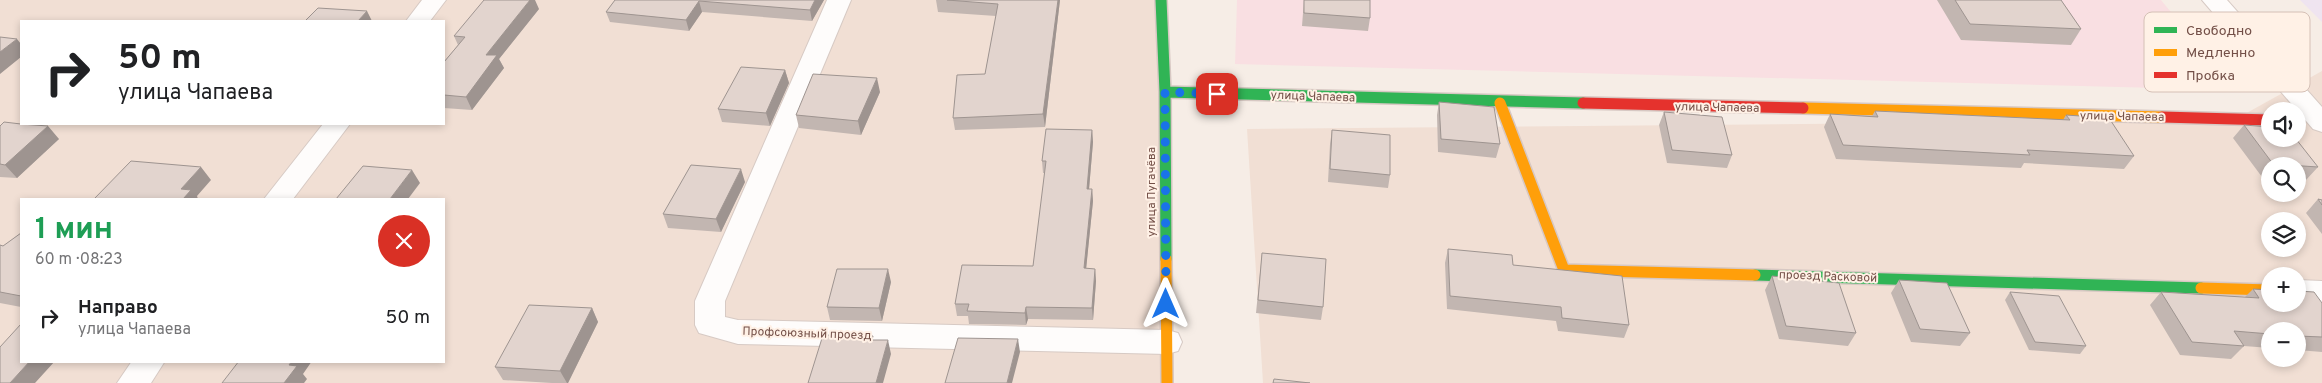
<!DOCTYPE html>
<html lang="ru">
<meta charset="utf-8">
<style>
body{margin:0;font-family:Overpass,sans-serif;background:#f6f6f6;color:#202124;height:100vh;display:flex;flex-direction:column;font-size:19px;white-space:nowrap}
*{box-sizing:border-box;margin:0}
p{font-size:16px;color:#757577}
.icon{flex:none;width:28px;height:28px;fill:none;stroke:currentColor;stroke-width:2;stroke-linecap:round;stroke-linejoin:round}
.map{position:relative;flex:1;overflow:hidden}
.side{position:absolute;left:20px;top:198px;width:425px;height:165px;display:flex;flex-direction:column;background:#fff;border-radius:0px;box-shadow:0 2px 8px #0003}
.side>*{flex:none}
.guide{position:absolute;left:20px;top:20px;width:425px;height:105px;border-radius:0px;box-shadow:0 2px 8px #0003;background:#fff;color:#202124;overflow:hidden}
.controls{position:absolute;left:2261px;top:102px;display:grid;gap:10px}
.controls a{display:grid;place-items:center;width:45px;height:45px;border-radius:50%;background:#fff;box-shadow:0 2px 8px #0003;font-size:25px}
.pin{position:absolute;display:grid;place-items:center;width:42px;height:42px;color:#fff;margin:-21px;border-radius:10px;box-shadow:0 2px 8px #0006}
.me{position:absolute;width:55px;margin:-28px;rotate:0deg;stroke-linejoin:round;filter:drop-shadow(0 0 4px #0008)}
.turn{display:flex;align-items:center;gap:18px;height:105px;padding:0 15px;font-size:22px}
.turn .icon{width:65px;height:65px;stroke-width:2.5}
.turn b{display:block;font-size:35px;line-height:42px}
.round{display:grid;place-items:center;flex:none;width:52px;height:52px;border-radius:26px;background:#f6f6f6}
.headline{display:flex;align-items:center;justify-content:space-between;height:85px;padding:0 15px}
h1{font-size:30px;font-weight:700;line-height:38px;color:#1e9e55}
ul{padding:0;list-style:none}
li{display:flex;align-items:center;gap:15px;height:70px;padding:0 15px}
li div{flex:1}
li b{display:block;font-size:19px}
li em{font-style:normal}
.map>svg:first-child{display:block}
.residential{fill:#f1dfd4;fill-rule:evenodd}
.education{fill:#efe4f0}
.medical{fill:#f9dfe2}
.lines{fill:none;stroke-linecap:round;stroke-linejoin:round}
.street-casing{stroke:#d7cac4;stroke-width:2}
.fast-casing{stroke:#d7c8c3;stroke-width:14}
.slow-casing{stroke:#d7c8c3;stroke-width:14}
.jam-casing{stroke:#d7c8c3;stroke-width:14}
.street{fill:#fefcfb;fill-rule:evenodd}
.fast{stroke:#30b455;stroke-width:11}
.slow{stroke:#ff9f0a;stroke-width:11}
.jam{stroke:#e5322d;stroke-width:11}
.wall{fill:#c2b6b1}
.shaded-wall{fill:#9e9490}
.building{fill:#e2d4ce;stroke:#9e9490}
.route{stroke:#1a73e8;stroke-width:9;stroke-dasharray:0 16.2}
.labels{text-anchor:middle;dominant-baseline:central;stroke-width:4;stroke-linejoin:round;paint-order:stroke}
.street-label{font-size:12px;fill:#734f47;stroke:#fff1e6}
.key{fill:#fff1e6;stroke:#d5c0b6;stroke-width:1}
.key-label{font-size:14px;fill:#734f47}
</style>
<div class="map">
<svg width="2322" height="383" viewBox="0 0 2322 383">
<rect width="100%" height="100%" fill="#f6ede6"/>
<!-- residential -->
<path class="residential" d="M 0,0 L 1164,0 L 1167,383 L 0,383 ZM 21,21 L 444,21 L 444,124 L 21,124 ZM 21,199 L 444,199 L 444,361 L 21,361 Z
M 2322,71 L 2322,383 L 1263,383 L 1247,129 L 2234,120 ZM 2270,111 L 2298,111 L 2298,139 L 2270,139 ZM 2270,166 L 2298,166 L 2298,194 L 2270,194 ZM 2270,221 L 2298,221 L 2298,249 L 2270,249 ZM 2270,276 L 2298,276 L 2298,304 L 2270,304 ZM 2270,331 L 2298,331 L 2298,359 L 2270,359 Z"/>
<!-- education -->
<path class="education" d="M 2300,0 L 2322,0 L 2322,22 Z"/>
<!-- medical -->
<path class="medical" d="M 1237,0 L 2161,0 L 2235,90 L 1235,64 Z"/>
<g class="lines">
<defs>
<path id="street" d="M 422,0 L 446,0 L 430,21 L 406,21 Z
M 827,0 L 851,0 L 725,301 L 725,317 L 738,320 L 1167,330 L 1178,333 L 1182,342 L 1178,351 L 1167,354 L 738,344 L 699,333 L 695,325 L 695,301 Z
M 2202,0 L 2227,0 L 2322,107 L 2322,132 L 2313,129 Z
M 323,124 L 350,124 L 293,199 L 264,199 Z
M 2298,280 L 2322,281 L 2322,303 L 2298,302 Z
M 132,361 L 165,361 L 151,383 L 117,383 Z"/>
<path id="fast" d="M 1161,0 L 1165,92 L 1166,259
M 1165,92 L 1583,103
M 1755,275 L 2201,288"/>
<path id="slow" d="M 1500,103 L 1564,270 L 1755,275
M 1803,108 L 2162,117
M 1166,259 L 1167,383
M 2201,288 L 2270,290"/>
<path id="jam" d="M 1583,103 L 1803,108
M 2162,117 L 2270,120"/>
</defs>
<!-- street casing -->
<use href="#street" class="street-casing"/>
<!-- fast casing -->
<use href="#fast" class="fast-casing"/>
<!-- slow casing -->
<use href="#slow" class="slow-casing"/>
<!-- jam casing -->
<use href="#jam" class="jam-casing"/>
<!-- street -->
<use href="#street" class="street"/>
<!-- fast -->
<use href="#fast" class="fast"/>
<!-- slow -->
<use href="#slow" class="slow"/>
<!-- jam -->
<use href="#jam" class="jam"/>
</g>
<!-- wall -->
<path class="wall" d="M 615,0 L 824,0 L 812,21 L 702,12 L 689,31 L 610,22 L 606,12 Z
M 936,0 L 1060,0 L 1045,127 L 955,130 L 953,118 L 985,74 L 996,16 L 938,12 Z
M 1304,0 L 1370,0 L 1370,18 L 1368,31 L 1302,26 Z
M 1937,0 L 2061,0 L 2081,29 L 2071,45 L 1961,40 Z
M 539,9 L 499,59 L 504,68 L 472,110 L 444,108 L 444,62 L 458,45 L 454,36 Z
M 785,70 L 789,83 L 770,126 L 722,122 L 718,109 Z
M 880,92 L 861,135 L 799,128 L 796,115 Z
M 1439,102 L 1500,144 L 1496,158 L 1438,152 L 1437,115 Z
M 1875,111 L 2063,120 L 2066,115 L 2134,156 L 2124,169 L 2024,163 L 2021,168 L 1836,159 L 1824,127 L 1830,114 L 1872,116 Z
M 1664,112 L 1732,155 L 1727,168 L 1667,163 L 1659,125 Z
M 2244,125 L 2318,167 L 2306,180 L 2298,179 L 2298,166 L 2270,166 L 2270,178 L 2262,177 L 2233,138 Z
M 0,126 L 59,139 L 17,178 L 0,177 Z
M 1092,130 L 1093,142 L 1089,189 L 1092,189 L 1093,201 L 1086,268 L 1095,269 L 1096,281 L 1093,320 L 1028,319 L 1026,325 L 969,324 L 968,316 L 957,316 L 955,304 L 1033,266 L 1045,173 L 1043,173 L 1042,161 Z
M 1332,130 L 1390,175 L 1388,188 L 1328,182 L 1330,144 Z
M 745,182 L 721,232 L 668,228 L 663,214 Z
M 2318,199 L 2322,200 L 2322,234 L 2306,213 Z
M 21,233 L 21,307 L 0,303 L 0,245 L 3,246 Z
M 1448,249 L 1513,265 L 1629,325 L 1624,338 L 1558,331 L 1556,321 L 1447,309 L 1445,263 Z
M 1262,253 L 1323,307 L 1321,320 L 1256,313 Z
M 1772,276 L 1856,333 L 1848,346 L 1779,339 L 1765,290 Z
M 1899,280 L 1970,333 L 1960,346 L 1911,342 L 1891,293 Z
M 891,282 L 882,321 L 830,320 L 827,307 Z
M 2253,289 L 2322,303 L 2322,352 L 2298,350 L 2298,331 L 2270,331 L 2270,348 L 2244,346 L 2231,359 L 2180,355 L 2150,305 L 2161,292 L 2245,297 Z
M 2010,292 L 2086,346 L 2080,354 L 2029,350 L 2005,300 Z
M 592,308 L 598,322 L 568,383 L 552,383 L 503,380 L 495,367 Z"/>
<!-- shaded-wall -->
<path class="shaded-wall" d="M 530,0 L 535,0 L 539,9 L 499,59 L 504,68 L 472,110 L 466,97 L 486,55 Z
M 815,0 L 824,0 L 812,21 L 810,10 Z
M 1058,0 L 1060,0 L 1045,127 L 1043,114 Z
M 699,1 L 702,12 L 689,31 L 686,20 Z
M 367,11 L 372,21 L 358,21 Z
M 17,39 L 21,44 L 21,57 L 0,74 L 0,52 Z
M 785,70 L 789,83 L 770,126 L 766,113 Z
M 877,78 L 880,92 L 861,135 L 858,121 Z
M 48,126 L 59,139 L 17,178 L 5,165 Z
M 1092,130 L 1093,142 L 1088,201 L 1087,189 Z
M 201,167 L 211,180 L 197,196 L 198,199 L 183,199 L 181,189 Z
M 741,169 L 745,182 L 721,232 L 716,219 Z
M 412,170 L 420,183 L 408,199 L 390,199 Z
M 1092,189 L 1093,201 L 1085,280 L 1084,268 Z
M 888,269 L 891,282 L 882,321 L 879,308 Z
M 1095,269 L 1096,281 L 1093,320 L 1092,308 Z
M 1026,307 L 1028,319 L 1026,325 L 1025,313 Z
M 592,308 L 598,322 L 568,383 L 567,383 L 560,371 Z
M 1018,339 L 1020,352 L 1012,383 L 1007,383 Z
M 888,340 L 891,354 L 883,383 L 876,383 Z
M 30,361 L 55,361 L 35,383 L 10,383 Z
M 292,361 L 312,361 L 303,374 L 307,379 L 304,383 L 284,383 L 289,365 Z"/>
<!-- building -->
<path class="building" d="M 484,0 L 530,0 L 486,55 L 497,55 L 466,97 L 444,95 L 444,62 L 465,37 L 454,36 Z
M 615,0 L 815,0 L 810,10 L 699,1 L 686,20 L 606,12 Z
M 947,0 L 1058,0 L 1043,114 L 953,118 L 957,75 L 985,74 L 998,4 Z
M 1304,0 L 1370,0 L 1370,18 L 1304,13 Z
M 1955,0 L 2061,0 L 2081,29 L 1970,24 Z
M 318,8 L 367,11 L 358,21 L 305,21 Z
M 0,37 L 17,39 L 0,52 Z
M 741,67 L 785,70 L 766,113 L 718,109 Z
M 813,74 L 877,78 L 858,121 L 796,115 Z
M 1439,102 L 1494,107 L 1500,144 L 1441,139 Z
M 1875,111 L 2070,120 L 2066,115 L 2109,118 L 2134,156 L 2027,150 L 2030,155 L 1843,145 L 1830,114 L 1878,117 Z
M 1664,112 L 1722,117 L 1732,155 L 1672,150 Z
M 4,122 L 21,124 L 48,126 L 5,165 L 0,164 L 0,126 Z
M 2244,125 L 2270,127 L 2270,139 L 2296,139 L 2318,167 L 2273,164 Z
M 1046,129 L 1092,130 L 1087,189 L 1092,189 L 1084,268 L 1095,269 L 1092,308 L 1026,307 L 1025,313 L 967,311 L 969,304 L 955,304 L 962,265 L 1033,266 L 1046,161 L 1042,161 Z
M 1332,130 L 1390,135 L 1390,175 L 1330,169 Z
M 131,161 L 201,167 L 181,189 L 191,190 L 183,199 L 94,199 Z
M 691,165 L 741,169 L 716,219 L 663,214 Z
M 363,166 L 412,170 L 390,199 L 336,199 Z
M 2318,199 L 2322,200 L 2322,205 Z
M 21,233 L 21,296 L 0,292 L 0,245 L 3,246 Z
M 1448,249 L 1512,255 L 1513,265 L 1622,276 L 1629,325 L 1562,318 L 1561,307 L 1450,296 Z
M 1262,253 L 1326,259 L 1323,307 L 1258,300 Z
M 837,269 L 888,269 L 879,308 L 827,307 Z
M 1772,276 L 1839,283 L 1856,333 L 1786,326 Z
M 1899,280 L 1947,283 L 1970,333 L 1920,329 Z
M 2253,289 L 2270,290 L 2270,304 L 2298,304 L 2298,291 L 2314,292 L 2322,303 L 2322,337 L 2298,336 L 2298,331 L 2270,331 L 2270,334 L 2234,331 L 2244,346 L 2192,342 L 2161,292 L 2259,298 Z
M 2010,292 L 2059,296 L 2086,346 L 2035,342 Z
M 529,305 L 592,308 L 560,371 L 495,367 Z
M 21,324 L 21,361 L 30,361 L 10,383 L 0,383 L 0,347 Z
M 823,335 L 873,336 L 872,340 L 888,340 L 876,383 L 808,383 Z
M 958,338 L 1018,339 L 1007,383 L 945,383 Z
M 239,361 L 292,361 L 289,365 L 297,366 L 284,383 L 222,383 Z
M 1274,379 L 1310,383 L 1273,383 Z"/>
<g class="lines">
<!-- route -->
<path class="route" d="M 1166,304 L 1165,92 L 1217,94"/>
</g>
<g class="labels">
<!-- street labels -->
<g class="street-label">
<text transform="translate(1313 97) rotate(2)">улица Чапаева</text>
<text transform="translate(1717 108) rotate(1)">улица Чапаева</text>
<text transform="translate(2122 117) rotate(1)">улица Чапаева</text>
<text transform="translate(1152 192) rotate(-90)">улица Пугачёва</text>
<text transform="translate(1828 277) rotate(2)">проезд Расковой</text>
<text transform="translate(807 334) rotate(2)">Профсоюзный проезд</text>
</g>
</g>
<!-- legend -->
<rect x="2144" y="12" width="166" height="80" rx="8" class="key"/>
<rect x="2154" y="27" width="23" height="6" fill="#30b455"/>
<rect x="2154" y="49" width="23" height="7" fill="#ff9f0a"/>
<rect x="2154" y="72" width="23" height="6" fill="#e5322d"/>
<g class="key-label">
<text x="2186" y="35">Свободно</text>
<text x="2186" y="57">Медленно</text>
<text x="2186" y="80">Пробка</text>
</g>
</svg>
<div class="controls">
<a><svg class="icon" aria-label="sound" viewBox="0 0 24 24"><path d="M4 9h4l5-4v14l-5-4H4zM17 9q2 3 0 6"/></svg></a>
<a><svg class="icon" aria-label="search" viewBox="0 0 24 24"><circle cx="10" cy="10" r="6"/><path d="M15 15l6 6"/></svg></a>
<a><svg class="icon" aria-label="layers" viewBox="0 0 24 24"><path d="M12 4l9 5-9 5-9-5zM3 14l9 5 9-5"/></svg></a>
<a>+</a>
<a>−</a>
</div>
<div class="pin" style="left:1217px;top:94px;background:#d93025"><svg class="icon" aria-label="arrive" viewBox="0 0 24 24"><path d="M6 21V4h12l-3 4 3 4H6"/></svg></div>
<svg class="me" style="left:1166px;top:304px" viewBox="-20 -20 40 40"><path d="M0-17L14 15 0 8-14 15z" fill="#1a73e8" stroke="#fff" stroke-width="4"/></svg>
<div class="guide">
<div class="turn"><svg class="icon" aria-label="right" viewBox="0 0 24 24"><path d="M7 20v-9h11M14 6l5 5-5 5"/></svg><div><b>50 m</b>улица Чапаева</div></div>
</div>
<section class="side">
<div class="headline"><div><h1>1 мин</h1><p>60 m · 08:23</p></div><a class="round" style="background:#d93025;color:#fff"><svg class="icon" aria-label="close" viewBox="0 0 24 24"><path d="M6 6l12 12M18 6L6 18"/></svg></a></div>
<ul>
<li><svg class="icon" aria-label="right" viewBox="0 0 24 24"><path d="M7 20v-9h11M14 6l5 5-5 5"/></svg><div><b>Направо</b><p>улица Чапаева</p></div><em>50 m</em></li>
</ul>
</section>
</div>
